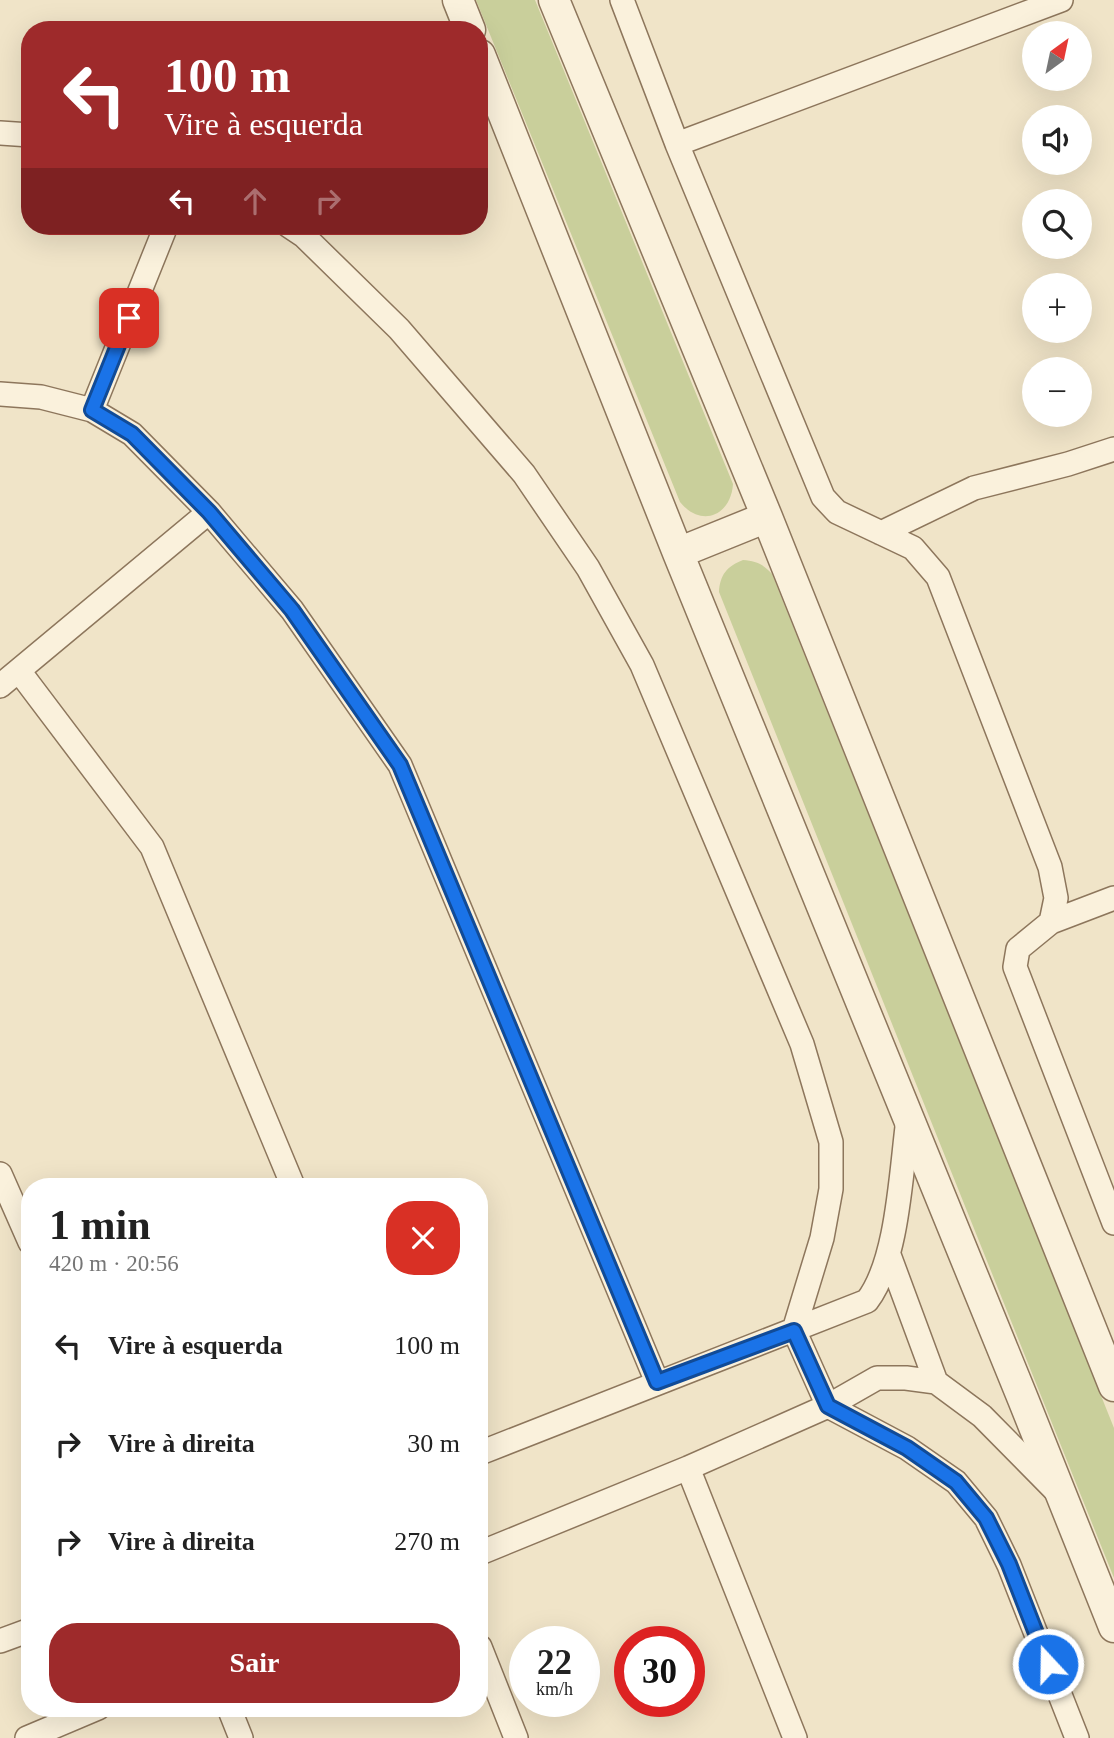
<!DOCTYPE html>
<html lang="pt">
<meta charset="utf-8">
<style>
body{margin:0;font-family:Georgia,serif;background:#f6f6f6;color:#222;height:100vh;display:flex;flex-direction:column;font-size:26px;white-space:nowrap}
*{box-sizing:border-box;margin:0}
p{font-size:23px;color:#767676}
.icon{flex:none;width:38px;height:38px;fill:none;stroke:currentColor;stroke-width:2;stroke-linecap:round;stroke-linejoin:round}
.map{position:relative;flex:1;overflow:hidden}
.panel{position:absolute;left:21px;top:1178px;width:467px;height:539px;display:flex;flex-direction:column;background:#fff;border-radius:28px;box-shadow:0 7px 28px #0002}
.panel>*{flex:none}
.hud{position:absolute;left:21px;top:21px;width:467px;height:214px;border-radius:28px;box-shadow:0 7px 28px #0002;background:#9e2a2b;color:#fff;overflow:hidden}
.needle{width:46px;rotate:33deg}
.buttons{position:absolute;left:1022px;top:21px;display:grid;gap:14px}
.buttons a{display:grid;place-items:center;width:70px;height:70px;border-radius:50%;background:#fff;box-shadow:0 7px 28px #0002;font-size:35px}
.speed{position:absolute;left:509px;top:1626px;display:flex;gap:14px;font-size:35px;font-weight:700;text-align:center}
.speed>*{display:grid;place-content:center;width:91px;height:91px;border-radius:50%;background:#fff;box-shadow:0 7px 28px #0002;line-height:1}
.speed small{font-size:18px;font-weight:400}
.speed .limit{border:10px solid #d22;background:#fff;color:#111}
.pin{position:absolute;display:grid;place-items:center;width:60px;height:60px;color:#fff;margin:-30px;border-radius:14px;box-shadow:0 4px 10px #0006}
.me{position:absolute;width:77px;margin:-38px;rotate:339deg;stroke-linejoin:round;filter:drop-shadow(0 0 5px #0008)}
.turn{display:flex;align-items:center;gap:24px;height:147px;padding:0 28px;font-size:32px}
.turn .icon{width:91px;height:91px;stroke-width:2.5}
.turn b{display:block;font-size:49px;line-height:60px}
.lanes{display:flex;align-items:center;height:66px;padding:0 28px;background:#0003;justify-content:center;gap:35px;direction:ltr}
.lanes .off{opacity:.35}
.round{display:grid;place-items:center;flex:none;width:74px;height:74px;border-radius:28px;background:#f6f6f6}
.overview{display:flex;align-items:center;justify-content:space-between;height:119px;padding:0 28px}
h1{font-size:42px;font-weight:700;line-height:52px}
.action{display:flex;gap:14px;margin-top:auto;padding:14px 28px}
.action a{flex:1;height:80px;border-radius:28px;background:#9e2a2b;color:#fff;font-size:28px;font-weight:700;line-height:80px;text-align:center}
ul{padding:0;list-style:none}
li{display:flex;align-items:center;gap:21px;height:98px;padding:0 28px}
li div{flex:1}
li b{display:block;font-size:26px}
li em{font-style:normal}
.map>svg:first-child{display:block}
.green{fill:#c9cf9b}
.lines{fill:none;stroke-linecap:round;stroke-linejoin:round}
.minor-casing{stroke:#8d765c;stroke-width:26}
.tertiary-casing{stroke:#8d765c;stroke-width:33}
.minor{stroke:#faf1dc;stroke-width:23}
.tertiary{stroke:#faf1dc;stroke-width:30}
.route-casing{stroke:#114b97;stroke-width:18}
.route{stroke:#1a73e8;stroke-width:12}
</style>
<div class="map">
<svg width="1114" height="1738" viewBox="0 0 1114 1738">
<rect width="100%" height="100%" fill="#f0e4c8"/>
<!-- green -->
<path class="green" d="M 476,0 L 535,0 L 733,484 C 731,516 701,528 680,502 Z
M 743,560 C 756,561 763,564 772,574 L 1114,1428 L 1114,1578 L 719,592 C 720,575 727,566 743,560 Z"/>
<g class="lines">
<defs>
<path id="minor" d="M 622,0 L 677,144 L 823,497 L 837,512 L 913,548 L 938,577 L 1050,867 L 1056,898 L 1051,922 L 1018,949 L 1015,967 L 1114,1223
M 0,133 L 30,135
M 677,144 L 1061,0
M 289,226 L 304,236 L 399,329 L 524,474 L 588,568 L 642,665 L 802,1044 L 831,1142 L 831,1189 L 822,1238 L 794,1330 L 828,1406 L 907,1448 L 956,1482 L 986,1518 L 1009,1565 L 1077,1738
M 0,394 L 41,397 L 92,410 L 132,434 L 209,512 L 292,610 L 400,765 L 657,1382
M 92,410 L 166,226
M 881,533 L 974,488 L 1068,464 L 1114,449
M 19,671 L 152,847 L 293,1186
M 0,686 L 209,512
M 1051,922 L 1114,898
M 0,1174 L 30,1242
M 889,1255 L 936,1382
M 480,1453 L 867,1301 C 898,1261 901,1171 908,1119
M 688,1468 L 795,1738
M 480,1553 L 688,1468 L 828,1406 L 877,1378 L 906,1378 L 936,1382 L 982,1416 L 1057,1492
M 0,1641 L 30,1630
M 480,1647 L 516,1738
M 229,1708 L 241,1738
M 27,1738 L 98,1708"/>
<path id="tertiary" d="M 458,0 L 470,30
M 554,0 L 767,517 L 1114,1386
M 480,55 L 678,553 L 1023,1399 L 1114,1627
M 678,553 L 767,517"/>
</defs>
<!-- minor casing -->
<use href="#minor" class="minor-casing"/>
<!-- tertiary casing -->
<use href="#tertiary" class="tertiary-casing"/>
<!-- minor -->
<use href="#minor" class="minor"/>
<!-- tertiary -->
<use href="#tertiary" class="tertiary"/>
</g>
<g class="lines">
<defs>
<path id="route" d="M 129,318 L 92,410 L 132,434 L 209,512 L 292,610 L 400,765 L 657,1382 L 794,1331 L 828,1406 L 907,1448 L 956,1482 L 986,1518 L 1009,1564 L 1048,1664"/>
</defs>
<!-- route casing -->
<use href="#route" class="route-casing"/>
<!-- route -->
<use href="#route" class="route"/>
</g>
</svg>
<div class="buttons">
<a><svg class="needle" viewBox="-14 -14 28 28"><path d="M0-13l5 13h-10z" fill="#e53935"/><path d="M0 13l5-13h-10z" fill="#767676"/></svg></a>
<a><svg class="icon" aria-label="sound" viewBox="0 0 24 24"><path d="M4 9h4l5-4v14l-5-4H4zM17 9q2 3 0 6"/></svg></a>
<a><svg class="icon" aria-label="search" viewBox="0 0 24 24"><circle cx="10" cy="10" r="6"/><path d="M15 15l6 6"/></svg></a>
<a>+</a>
<a>−</a>
</div>
<div class="speed"><div>22<small>km/h</small></div><div class="limit">30</div></div>
<div class="pin" style="left:129px;top:318px;background:#d93025"><svg class="icon" aria-label="arrive" viewBox="0 0 24 24"><path d="M6 21V4h12l-3 4 3 4H6"/></svg></div>
<svg class="me" style="left:1048px;top:1664px" viewBox="-20 -20 40 40"><circle r="17" fill="#1a73e8" stroke="#fff" stroke-width="3"/><path d="M0-11L8 9 0 5-8 9z" fill="#fff"/></svg>
<div class="hud">
<div class="turn"><svg class="icon" aria-label="left" viewBox="0 0 24 24"><path d="M17 20v-9H6M10 6l-5 5 5 5"/></svg><div><b>100 m</b>Vire à esquerda</div></div>
<div class="lanes"><svg class="icon" aria-label="left" viewBox="0 0 24 24"><path d="M17 20v-9H6M10 6l-5 5 5 5"/></svg><svg class="icon off" aria-label="ahead" viewBox="0 0 24 24"><path d="M12 20V5M6 11l6-6 6 6"/></svg><svg class="icon off" aria-label="right" viewBox="0 0 24 24"><path d="M7 20v-9h11M14 6l5 5-5 5"/></svg></div>
</div>
<section class="panel">
<div class="overview"><div><h1>1 min</h1><p>420 m · 20:56</p></div><a class="round" style="background:#d93025;color:#fff"><svg class="icon" aria-label="close" viewBox="0 0 24 24"><path d="M6 6l12 12M18 6L6 18"/></svg></a></div>
<ul>
<li><svg class="icon" aria-label="left" viewBox="0 0 24 24"><path d="M17 20v-9H6M10 6l-5 5 5 5"/></svg><div><b>Vire à esquerda</b></div><em>100 m</em></li>
<li><svg class="icon" aria-label="right" viewBox="0 0 24 24"><path d="M7 20v-9h11M14 6l5 5-5 5"/></svg><div><b>Vire à direita</b></div><em>30 m</em></li>
<li><svg class="icon" aria-label="right" viewBox="0 0 24 24"><path d="M7 20v-9h11M14 6l5 5-5 5"/></svg><div><b>Vire à direita</b></div><em>270 m</em></li>
</ul>
<div class="action"><a>Sair</a></div>
</section>
</div>
